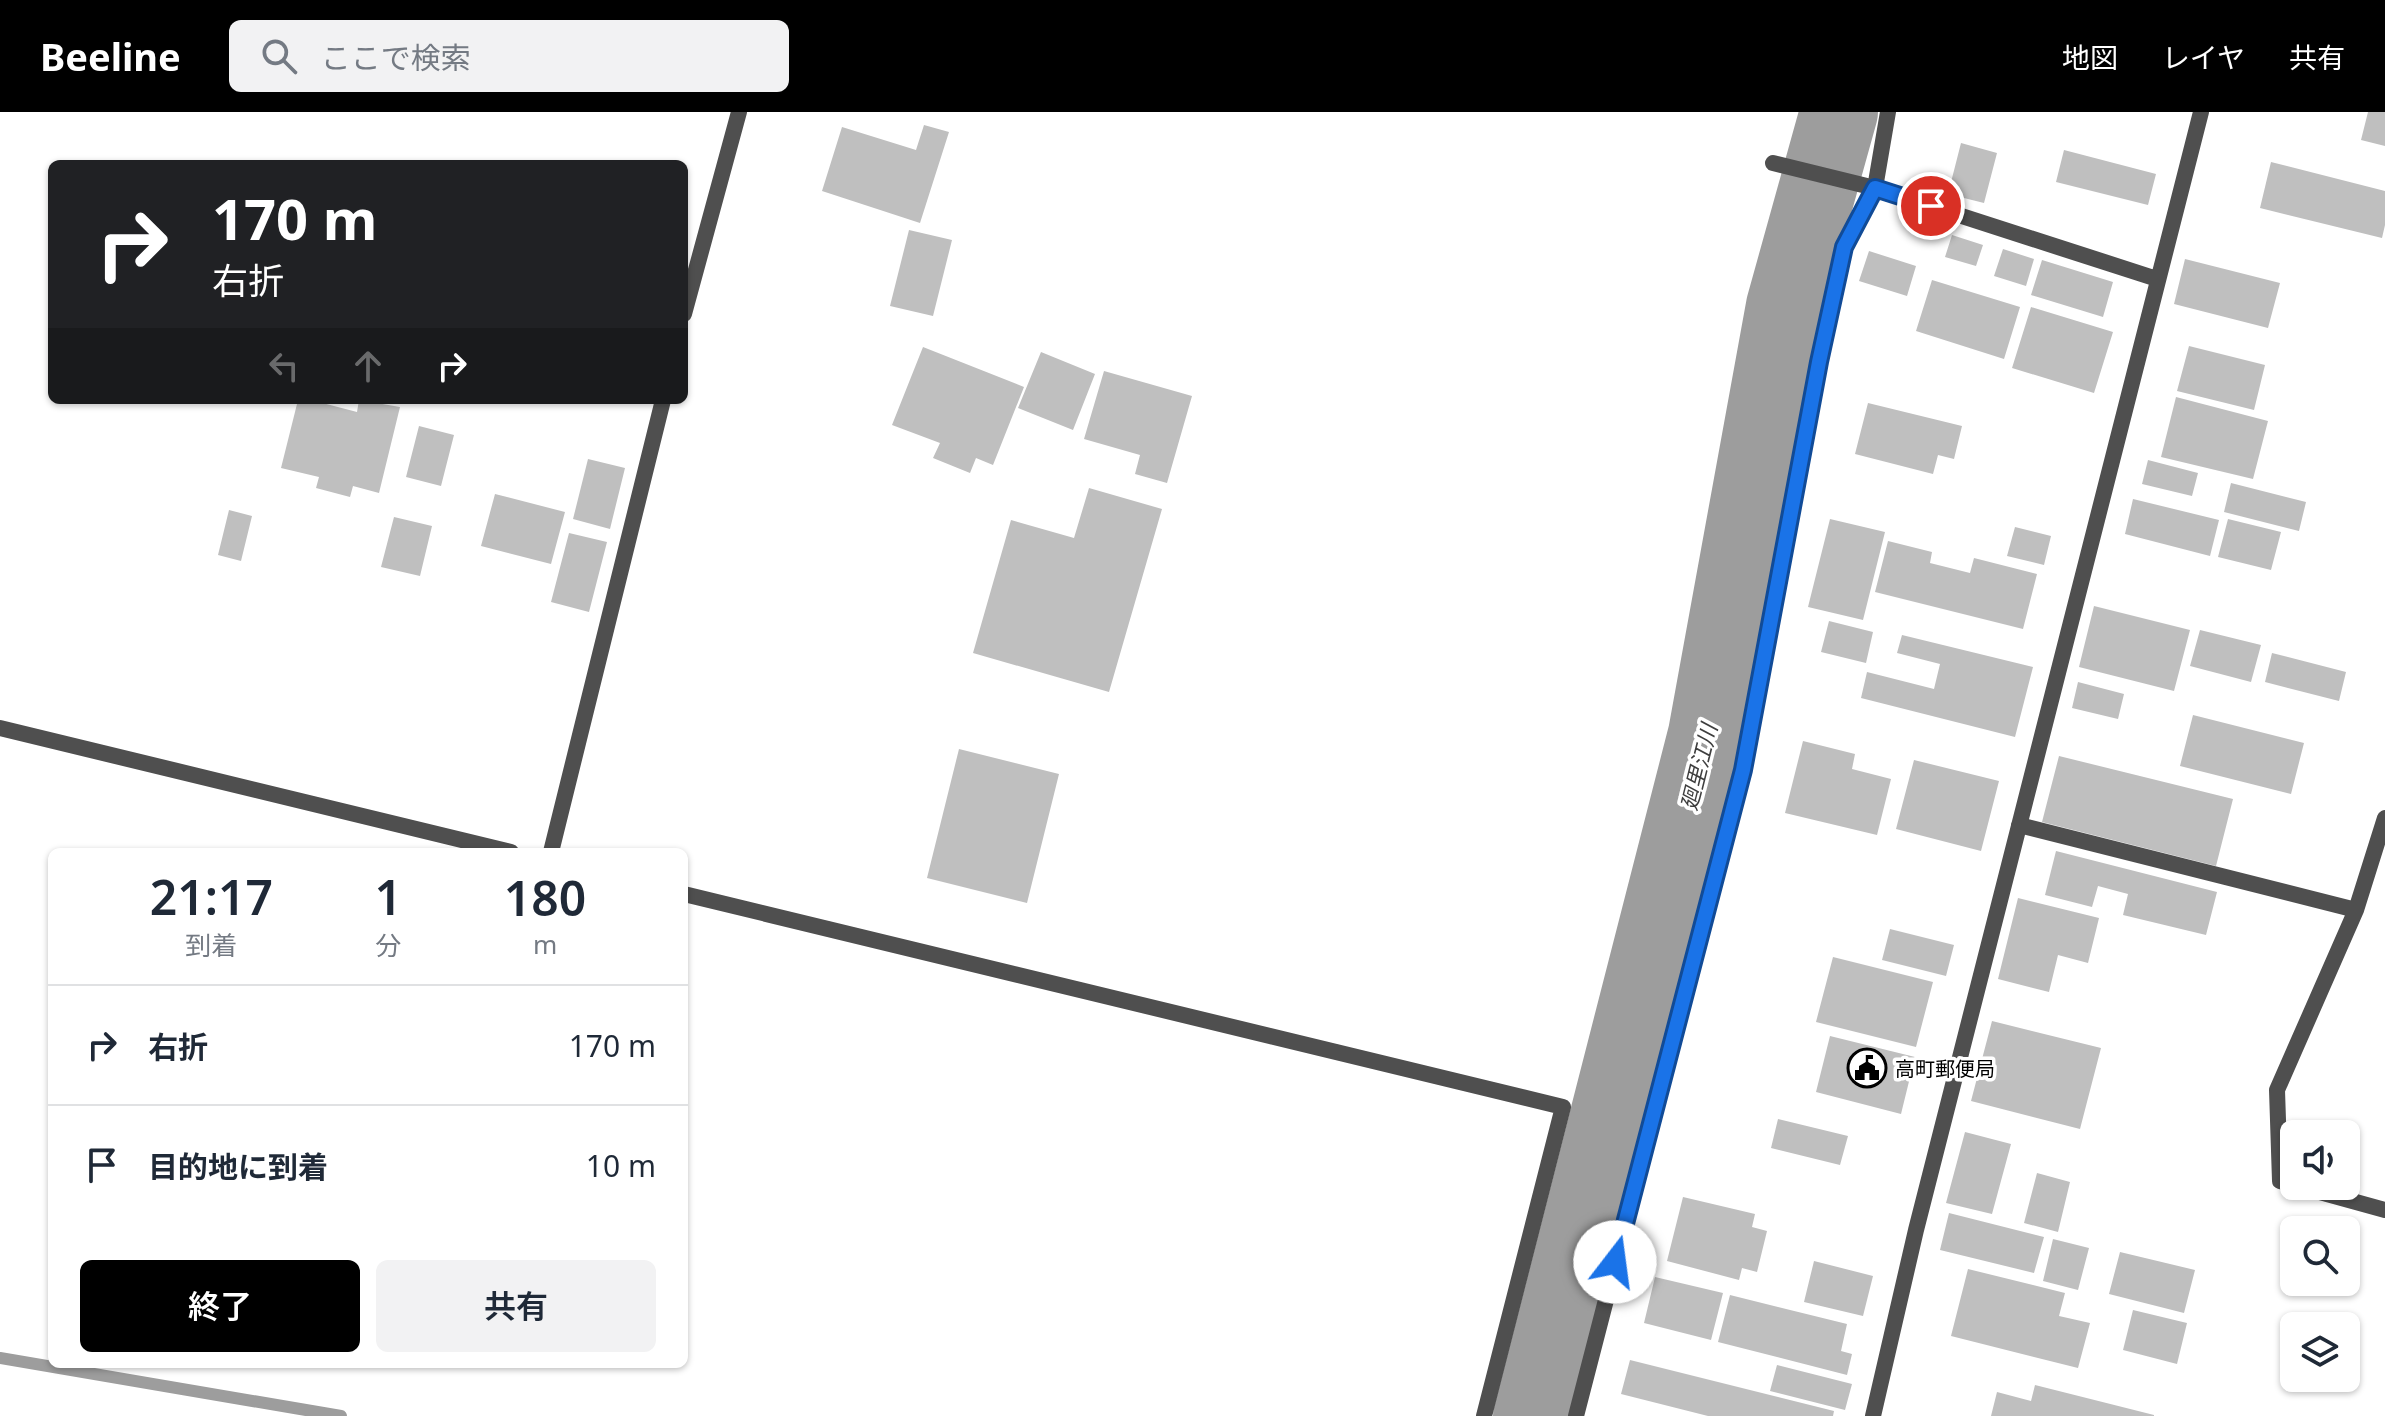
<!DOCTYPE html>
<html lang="ja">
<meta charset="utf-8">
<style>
body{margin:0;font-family:"Noto Sans","Noto Sans JP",sans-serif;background:#f2f2f3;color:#1f2937;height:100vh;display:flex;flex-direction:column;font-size:30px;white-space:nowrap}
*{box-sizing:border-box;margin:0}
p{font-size:26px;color:#747a83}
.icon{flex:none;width:44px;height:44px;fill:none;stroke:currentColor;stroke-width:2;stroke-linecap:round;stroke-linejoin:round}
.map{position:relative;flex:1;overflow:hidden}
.side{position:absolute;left:48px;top:736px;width:640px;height:520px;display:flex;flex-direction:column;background:#fff;border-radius:12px;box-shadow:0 2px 6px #0004}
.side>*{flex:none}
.guide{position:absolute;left:48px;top:48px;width:640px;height:244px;border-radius:12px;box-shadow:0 2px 6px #0004;background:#202124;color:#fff;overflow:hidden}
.buttons{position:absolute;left:2280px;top:1008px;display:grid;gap:16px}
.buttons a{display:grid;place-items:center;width:80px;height:80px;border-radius:12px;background:#fff;box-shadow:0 2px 6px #0004;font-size:40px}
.pin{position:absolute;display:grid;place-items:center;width:68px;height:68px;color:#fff;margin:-34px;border:4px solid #fff;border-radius:50%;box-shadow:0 2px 8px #0007}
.me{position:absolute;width:88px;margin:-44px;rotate:15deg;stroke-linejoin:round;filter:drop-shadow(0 0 6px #0008)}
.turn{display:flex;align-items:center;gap:28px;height:168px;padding:0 32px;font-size:36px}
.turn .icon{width:104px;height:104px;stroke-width:2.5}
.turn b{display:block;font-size:56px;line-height:68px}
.lanes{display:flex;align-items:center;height:76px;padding:0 32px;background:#0003;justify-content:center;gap:40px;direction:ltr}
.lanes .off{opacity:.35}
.eta{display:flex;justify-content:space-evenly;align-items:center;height:136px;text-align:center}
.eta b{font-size:48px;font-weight:600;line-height:56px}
.primary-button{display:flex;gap:16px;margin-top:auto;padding:16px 32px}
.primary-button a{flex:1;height:92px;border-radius:12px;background:#000;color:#fff;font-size:32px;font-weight:600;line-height:92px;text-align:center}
.primary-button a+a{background:#f2f2f3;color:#1f2937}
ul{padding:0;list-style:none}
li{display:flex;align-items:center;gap:24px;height:120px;padding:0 32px;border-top:2px solid #e0e1e3}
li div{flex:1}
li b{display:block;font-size:30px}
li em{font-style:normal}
header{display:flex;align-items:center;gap:48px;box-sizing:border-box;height:112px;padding:0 40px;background:#000;color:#fff}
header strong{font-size:38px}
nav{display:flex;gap:44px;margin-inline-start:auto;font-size:28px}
.search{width:560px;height:72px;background:#f2f2f3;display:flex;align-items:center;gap:20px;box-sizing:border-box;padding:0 28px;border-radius:12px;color:#747a83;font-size:30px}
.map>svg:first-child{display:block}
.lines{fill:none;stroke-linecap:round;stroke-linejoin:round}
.stream{stroke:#9d9d9d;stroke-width:12}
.river{stroke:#9d9d9d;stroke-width:78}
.building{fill:#bfbfbf}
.minor{stroke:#4f4f4f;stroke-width:16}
.route-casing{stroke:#114b97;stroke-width:20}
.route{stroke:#1a73e8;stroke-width:14}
.labels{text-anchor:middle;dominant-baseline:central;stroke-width:7;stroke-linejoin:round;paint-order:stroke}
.poi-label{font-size:20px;fill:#000;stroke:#fff;text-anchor:start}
.water-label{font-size:22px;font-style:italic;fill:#3e3e3e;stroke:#fff}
</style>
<header>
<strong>Beeline</strong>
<div class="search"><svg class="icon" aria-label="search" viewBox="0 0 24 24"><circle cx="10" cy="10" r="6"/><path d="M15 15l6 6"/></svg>ここで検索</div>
<nav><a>地図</a><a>レイヤ</a><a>共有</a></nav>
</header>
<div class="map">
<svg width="2385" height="1304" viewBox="0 0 2385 1304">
<rect width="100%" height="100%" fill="#fff"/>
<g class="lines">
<!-- stream -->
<path class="stream" d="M 0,1246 L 341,1304"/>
<!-- river -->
<path class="river" d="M 1532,1304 L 1707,622 L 1785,194 L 1839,0"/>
</g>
<!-- building -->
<path class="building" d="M 2368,0 L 2385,0 L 2385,34 L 2361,28 Z
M 924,13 L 949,20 L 920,111 L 822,79 L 842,15 L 916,38 Z
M 1961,31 L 1997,41 L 1984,91 L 1948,82 Z
M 2064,38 L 2156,62 L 2148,93 L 2056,70 Z
M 2271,50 L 2385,79 L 2385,113 L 2382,126 L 2260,96 Z
M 909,118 L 952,128 L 933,204 L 890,194 Z
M 1952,123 L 1983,133 L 1976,154 L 1945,145 Z
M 2003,137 L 2034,147 L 2026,174 L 1994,164 Z
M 1869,139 L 1916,154 L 1907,184 L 1859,169 Z
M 2185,147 L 2280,171 L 2268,216 L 2174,192 Z
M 2042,148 L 2113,170 L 2103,205 L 2031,183 Z
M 1932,168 L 2020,195 L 2004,247 L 1916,219 Z
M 2031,195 L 2113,220 L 2094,281 L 2012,256 Z
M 2189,234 L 2265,253 L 2254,298 L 2177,279 Z
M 923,235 L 1024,275 L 993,353 L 976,346 L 970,361 L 933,346 L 940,331 L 892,313 Z
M 1041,240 L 1095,262 L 1073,318 L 1018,296 Z
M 1104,259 L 1192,284 L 1167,371 L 1135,362 L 1140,343 L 1084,327 Z
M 2176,285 L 2268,309 L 2253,367 L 2161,345 Z
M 298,288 L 311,288 L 357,300 L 359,288 L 400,295 L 379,381 L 353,374 L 350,385 L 316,376 L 319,365 L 281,356 Z
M 1868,291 L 1962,314 L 1954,347 L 1938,343 L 1933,362 L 1855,342 Z
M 419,314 L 454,323 L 441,374 L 406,365 Z
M 588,347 L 625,356 L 610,417 L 573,407 Z
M 2148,348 L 2198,361 L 2192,384 L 2142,372 Z
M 2231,371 L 2306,390 L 2299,419 L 2224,400 Z
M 1089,376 L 1162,397 L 1109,580 L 973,541 L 1011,408 L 1074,426 Z
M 495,382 L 565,400 L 551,452 L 481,434 Z
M 2133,387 L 2219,408 L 2210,444 L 2125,422 Z
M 229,398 L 252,404 L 241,449 L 218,443 Z
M 394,405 L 432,414 L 420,464 L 381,455 Z
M 1830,407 L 1885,420 L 1863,508 L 1808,495 Z
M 2228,407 L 2281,420 L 2271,458 L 2218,445 Z
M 2015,415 L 2051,424 L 2044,453 L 2007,444 Z
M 569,421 L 607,430 L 589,500 L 551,490 Z
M 1888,429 L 1932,440 L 1930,451 L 1970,461 L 1974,446 L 2037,462 L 2023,517 L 1875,480 Z
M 2094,494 L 2190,518 L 2174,579 L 2079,555 Z
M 1829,509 L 1873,520 L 1866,551 L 1821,540 Z
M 2200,518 L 2261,533 L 2251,570 L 2190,554 Z
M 1902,523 L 2033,555 L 2015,625 L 1861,586 L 1867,560 L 1934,577 L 1940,552 L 1897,541 Z
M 2272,541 L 2346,560 L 2339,589 L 2265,570 Z
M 2078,570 L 2124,582 L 2118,607 L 2072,596 Z
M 2193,603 L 2304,631 L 2291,682 L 2180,654 Z
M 1803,629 L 1855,642 L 1852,657 L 1891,667 L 1877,723 L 1785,701 Z
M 959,637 L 1059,662 L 1027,791 L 927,766 Z
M 2059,644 L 2233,687 L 2216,754 L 2042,710 Z
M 1914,648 L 1999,669 L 1981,739 L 1896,717 Z
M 2056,739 L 2217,780 L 2206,823 L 2123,803 L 2128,782 L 2098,774 L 2092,795 L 2045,783 Z
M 2018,786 L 2099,806 L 2088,851 L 2058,843 L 2049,880 L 1998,867 Z
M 1890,817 L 1954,833 L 1946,864 L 1882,848 Z
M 1833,845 L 1933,870 L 1916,935 L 1816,910 Z
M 1992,909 L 2101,936 L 2080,1017 L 1971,989 Z
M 1830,924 L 1915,945 L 1901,1002 L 1816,980 Z
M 1778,1007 L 1848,1024 L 1840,1053 L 1771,1036 Z
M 1965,1020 L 2011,1032 L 1992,1102 L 1946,1091 Z
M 2037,1061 L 2070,1070 L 2058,1120 L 2024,1111 Z
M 1683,1085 L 1755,1102 L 1752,1115 L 1767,1119 L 1757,1160 L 1742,1156 L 1739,1168 L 1667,1149 Z
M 1949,1101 L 2044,1125 L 2034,1161 L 1940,1138 Z
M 2053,1127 L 2089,1136 L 2078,1178 L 2043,1169 Z
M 2120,1140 L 2195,1158 L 2184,1201 L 2109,1182 Z
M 1814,1149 L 1873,1164 L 1863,1204 L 1804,1190 Z
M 1968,1157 L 2065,1181 L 2059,1204 L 2090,1211 L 2078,1256 L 1951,1224 Z
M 1655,1165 L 1723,1181 L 1711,1228 L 1644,1211 Z
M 1730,1183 L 1847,1212 L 1841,1239 L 1852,1242 L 1847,1263 L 1718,1230 Z
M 2133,1198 L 2187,1211 L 2177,1252 L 2123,1238 Z
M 1630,1248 L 1834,1299 L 1833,1304 L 1708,1304 L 1621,1282 Z
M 1777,1253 L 1852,1272 L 1845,1298 L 1770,1279 Z
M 2035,1273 L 2154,1303 L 2154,1304 L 1991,1304 L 1997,1280 L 2031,1289 Z"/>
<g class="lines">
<!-- minor -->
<path class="minor" d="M 1773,51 L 1875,76 L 2157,167
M 684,202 L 739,0
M 0,616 L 511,740
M 2019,713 L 2356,798
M 551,740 L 663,288
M 684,782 L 1563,995 L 1484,1304
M 2294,1073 L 2280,1069 L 2277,978 L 2356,798 L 2385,706
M 2298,1074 L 2385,1098
M 1576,1304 L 1743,658 L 1819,250 L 1844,135 L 1875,76 L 1888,0
M 1873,1304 L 1916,1118 L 2201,0"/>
</g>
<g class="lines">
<defs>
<path id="route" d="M 1615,1150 L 1743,658 L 1819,250 L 1844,135 L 1875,76 L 1931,94"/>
</defs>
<!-- route casing -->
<use href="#route" class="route-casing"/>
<!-- route -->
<use href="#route" class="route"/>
</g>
<!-- icons -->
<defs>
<symbol id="civic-ring" viewBox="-11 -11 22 22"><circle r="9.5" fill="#fff" stroke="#000" stroke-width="1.5"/><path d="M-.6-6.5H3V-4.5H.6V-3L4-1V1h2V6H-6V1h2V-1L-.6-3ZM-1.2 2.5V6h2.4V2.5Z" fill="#000"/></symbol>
</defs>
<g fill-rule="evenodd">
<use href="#civic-ring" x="1845" y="934" width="44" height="44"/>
</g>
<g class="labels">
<!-- poi labels -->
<g class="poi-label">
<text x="1895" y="956">高町郵便局</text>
</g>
<!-- water labels -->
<g class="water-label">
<text transform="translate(1698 655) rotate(-76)">廻里江川</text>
</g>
</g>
</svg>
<div class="buttons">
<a><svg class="icon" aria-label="sound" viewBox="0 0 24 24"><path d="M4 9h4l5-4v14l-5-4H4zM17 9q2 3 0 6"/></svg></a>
<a><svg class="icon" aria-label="search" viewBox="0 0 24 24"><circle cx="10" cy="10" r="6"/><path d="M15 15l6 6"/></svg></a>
<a><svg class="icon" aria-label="layers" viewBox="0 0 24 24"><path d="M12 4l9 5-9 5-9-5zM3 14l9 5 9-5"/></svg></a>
</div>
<div class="pin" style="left:1931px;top:94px;background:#d93025"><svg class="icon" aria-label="arrive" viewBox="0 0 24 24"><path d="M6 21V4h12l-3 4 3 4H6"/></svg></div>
<svg class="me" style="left:1615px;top:1150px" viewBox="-20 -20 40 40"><circle r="19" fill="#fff"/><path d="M0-13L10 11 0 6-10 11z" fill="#1a73e8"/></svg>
<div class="guide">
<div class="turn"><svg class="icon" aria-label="right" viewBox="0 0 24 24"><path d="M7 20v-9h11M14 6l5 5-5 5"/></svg><div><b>170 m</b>右折</div></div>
<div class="lanes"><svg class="icon off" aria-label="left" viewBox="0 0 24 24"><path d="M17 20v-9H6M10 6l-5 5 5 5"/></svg><svg class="icon off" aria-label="ahead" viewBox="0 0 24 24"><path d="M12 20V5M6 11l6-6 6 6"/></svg><svg class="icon" aria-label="right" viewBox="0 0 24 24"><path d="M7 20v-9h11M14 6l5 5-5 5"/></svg></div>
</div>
<section class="side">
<div class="eta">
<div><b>21:17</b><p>到着</p></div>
<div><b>1</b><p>分</p></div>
<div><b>180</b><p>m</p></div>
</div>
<ul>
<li><svg class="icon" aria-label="right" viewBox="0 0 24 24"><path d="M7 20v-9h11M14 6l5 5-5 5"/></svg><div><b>右折</b></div><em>170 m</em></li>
<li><svg class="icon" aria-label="arrive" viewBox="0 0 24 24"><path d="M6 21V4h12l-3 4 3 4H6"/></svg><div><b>目的地に到着</b></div><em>10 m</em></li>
</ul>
<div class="primary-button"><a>終了</a><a>共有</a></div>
</section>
</div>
